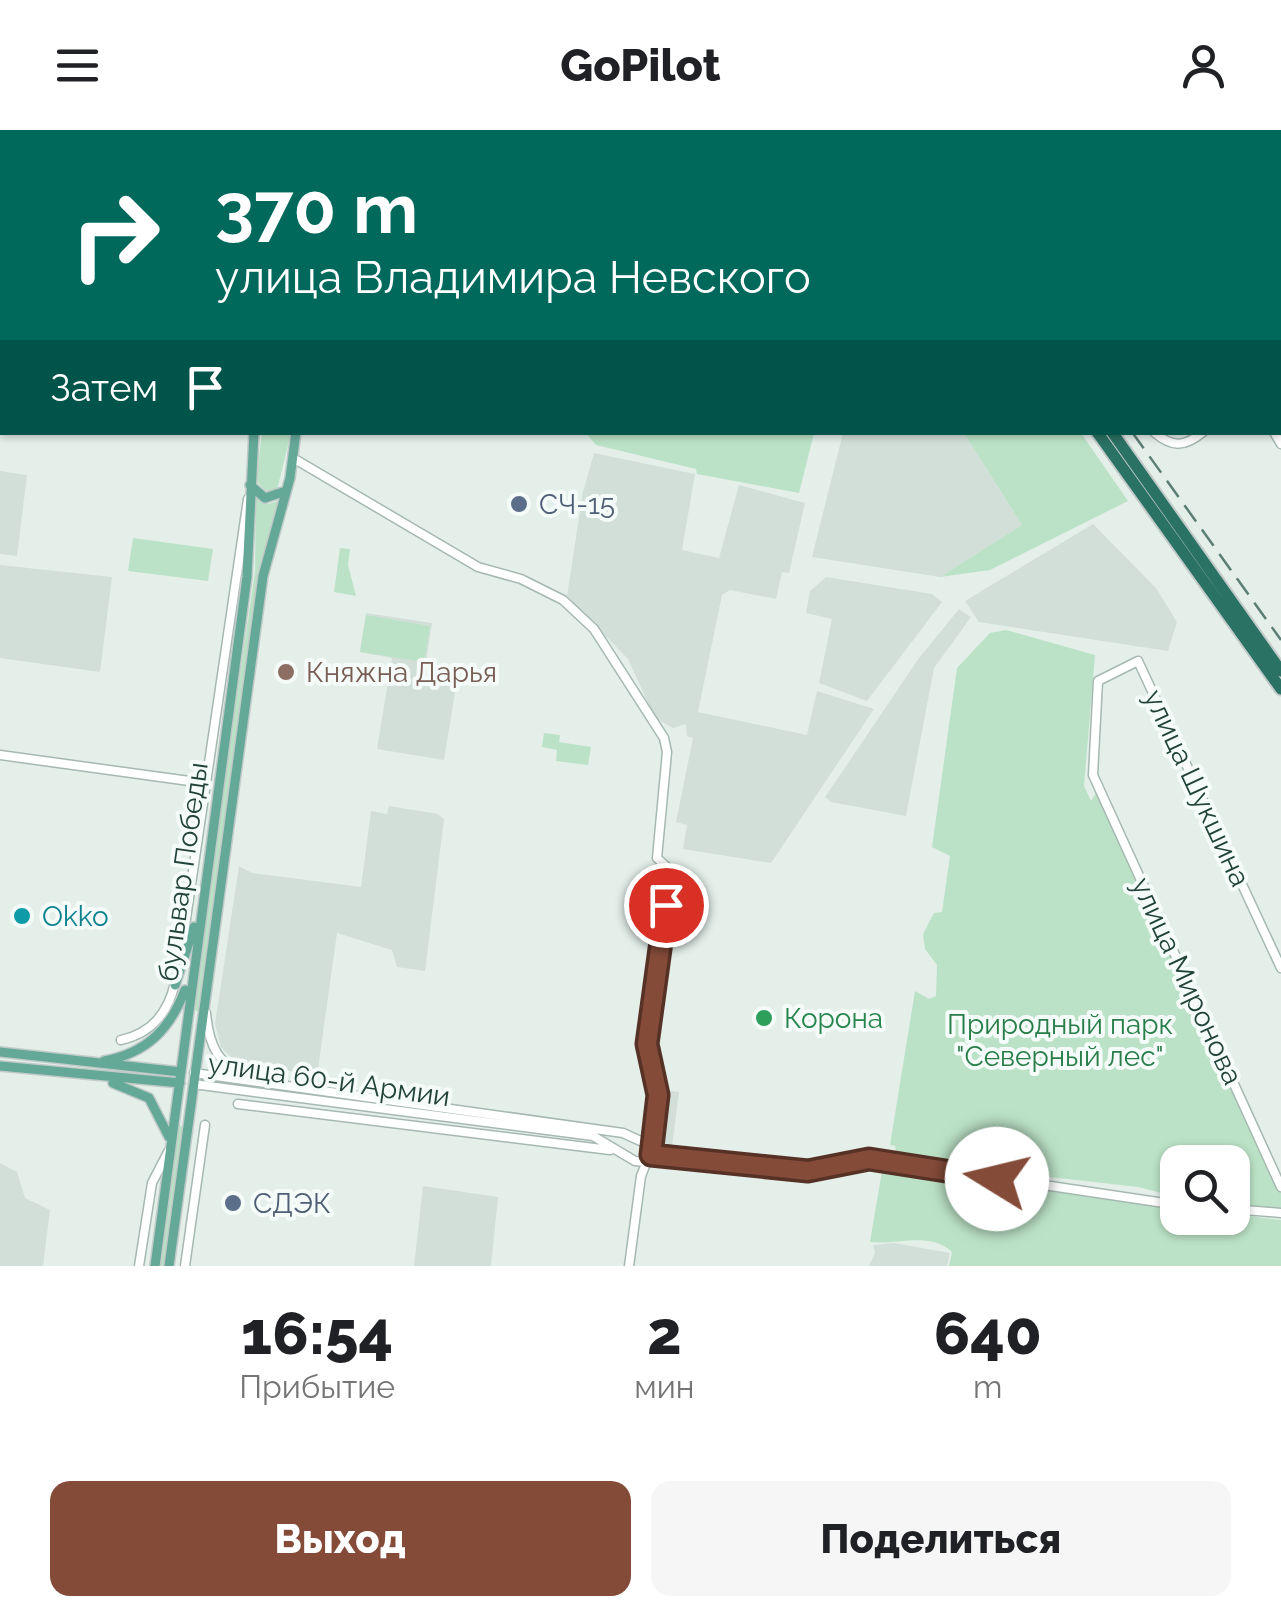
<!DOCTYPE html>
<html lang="ru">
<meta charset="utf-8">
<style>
body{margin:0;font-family:Raleway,sans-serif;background:#f6f6f6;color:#202124;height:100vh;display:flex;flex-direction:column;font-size:38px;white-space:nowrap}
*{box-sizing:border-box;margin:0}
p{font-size:32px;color:#757577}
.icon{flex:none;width:55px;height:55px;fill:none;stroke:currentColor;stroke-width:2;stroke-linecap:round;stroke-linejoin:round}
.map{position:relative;height:1136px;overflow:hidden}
.sheet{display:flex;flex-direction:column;background:#fff;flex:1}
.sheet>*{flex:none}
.banner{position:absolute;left:0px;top:0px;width:1282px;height:305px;box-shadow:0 2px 8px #0004;background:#00695c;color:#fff;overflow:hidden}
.buttons{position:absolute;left:1160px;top:1015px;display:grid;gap:20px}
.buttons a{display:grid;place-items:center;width:90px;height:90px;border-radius:20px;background:#fff;box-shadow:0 2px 8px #0004;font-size:50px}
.pin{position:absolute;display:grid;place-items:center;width:85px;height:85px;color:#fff;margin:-42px;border:5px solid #fff;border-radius:50%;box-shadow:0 2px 10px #0007}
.me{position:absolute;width:110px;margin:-55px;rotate:279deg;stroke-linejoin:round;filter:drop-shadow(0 0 8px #0008)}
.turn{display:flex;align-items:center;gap:35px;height:210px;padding:0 50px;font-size:45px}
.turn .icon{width:130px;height:130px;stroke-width:2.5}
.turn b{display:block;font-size:70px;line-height:85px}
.then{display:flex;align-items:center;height:95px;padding:0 50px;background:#0003;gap:20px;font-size:38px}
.eta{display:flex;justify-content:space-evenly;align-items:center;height:170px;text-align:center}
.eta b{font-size:60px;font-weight:800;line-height:70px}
.button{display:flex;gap:20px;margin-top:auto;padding:20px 50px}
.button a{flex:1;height:115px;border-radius:20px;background:#844b39;color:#fff;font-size:40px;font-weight:800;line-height:115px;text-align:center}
.button a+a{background:#f6f6f6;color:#202124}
header{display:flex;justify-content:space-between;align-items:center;height:130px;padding:0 50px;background:#fff;font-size:45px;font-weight:800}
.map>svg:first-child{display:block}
.built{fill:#d2dfd9}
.green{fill:#bbe2c6}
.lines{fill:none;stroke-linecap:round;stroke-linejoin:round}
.minor-casing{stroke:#a6b8b2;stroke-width:11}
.major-casing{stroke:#c1cac8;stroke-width:12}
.highway-casing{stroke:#c1cac8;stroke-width:15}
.minor{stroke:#fff;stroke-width:8}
.major{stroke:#64a998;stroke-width:9}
.highway{stroke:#2a7264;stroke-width:11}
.rail{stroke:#5c7e75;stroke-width:2.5;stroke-dasharray:20 10;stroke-linecap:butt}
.route-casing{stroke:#563125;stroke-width:25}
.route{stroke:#844b39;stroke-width:18}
.service-dot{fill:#5c6f8a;stroke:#f5fbf8;stroke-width:4}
.education-dot{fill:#8d6e63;stroke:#f5fbf8;stroke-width:4}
.culture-dot{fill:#0f9aa8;stroke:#f5fbf8;stroke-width:4}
.leisure-dot{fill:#2e9e5b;stroke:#f5fbf8;stroke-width:4}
.labels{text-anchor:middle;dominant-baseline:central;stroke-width:8;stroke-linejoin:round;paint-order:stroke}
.service-label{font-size:28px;fill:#4e5e75;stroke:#f5fbf8;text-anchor:start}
.education-label{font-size:28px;fill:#785e54;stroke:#f5fbf8;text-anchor:start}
.street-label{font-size:28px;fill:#21433a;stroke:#f5fbf8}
.culture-label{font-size:28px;fill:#0d838f;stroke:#f5fbf8;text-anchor:start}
.leisure-label{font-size:28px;fill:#27864d;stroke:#f5fbf8;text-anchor:start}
.park-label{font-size:28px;fill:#277e49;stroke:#f5fbf8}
</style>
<header><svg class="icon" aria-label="menu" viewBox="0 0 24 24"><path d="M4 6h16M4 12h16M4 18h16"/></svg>GoPilot<svg class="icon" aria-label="person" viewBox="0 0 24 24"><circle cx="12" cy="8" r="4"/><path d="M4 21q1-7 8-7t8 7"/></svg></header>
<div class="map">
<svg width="1281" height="1136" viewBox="0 0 1281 1136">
<rect width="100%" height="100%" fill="#e4efea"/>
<!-- built -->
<path class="built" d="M 843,303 L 964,303 L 1022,395 L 940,447 L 812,427 Z
M 594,323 L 695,344 L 682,420 L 719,428 L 739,355 L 805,373 L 789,443 L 782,442 L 776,469 L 730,460 L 722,465 L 698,582 L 807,605 L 817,561 L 874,579 L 771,733 L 683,719 L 687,695 L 676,692 L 693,608 L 687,606 L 686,594 L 673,598 L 655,588 L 628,529 L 567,466 L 583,362 Z
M 0,341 L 27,345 L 17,426 L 0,424 Z
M 1093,394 L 1156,458 L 1177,492 L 1168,521 L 979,492 L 965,471 Z
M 0,435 L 112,447 L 100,542 L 0,528 Z
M 826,447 L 932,464 L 942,472 L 867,571 L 819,553 L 832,489 L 806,483 L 810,461 Z
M 959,479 L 971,487 L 934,538 L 906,686 L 831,672 L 825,667 L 919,528 Z
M 366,483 L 432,493 L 426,532 L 459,538 L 444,630 L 377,619 L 392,528 L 360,522 Z
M 389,676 L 438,684 L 444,689 L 425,841 L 397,837 L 392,820 L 337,803 L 317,946 L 236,932 L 221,917 L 215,894 L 239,736 L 252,743 L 361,757 L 371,681 L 387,684 Z
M 662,960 L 679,962 L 671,1024 L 654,1022 Z
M 0,1033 L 17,1042 L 25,1068 L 50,1080 L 43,1136 L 0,1136 Z
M 423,1056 L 498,1067 L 491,1136 L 414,1136 Z
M 894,1113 L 950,1123 L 947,1136 L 869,1136 L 875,1123 L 873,1115 Z"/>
<!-- green -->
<path class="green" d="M 262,303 L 291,303 L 277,360 L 267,362 L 256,351 Z
M 586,303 L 814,303 L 799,363 L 697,344 L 696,339 L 596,315 Z
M 964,303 L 1081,303 L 1128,371 L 990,440 L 940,447 L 1022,395 Z
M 256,368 L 269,374 L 278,371 L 258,445 L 198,882 L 191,877 L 255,442 Z
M 133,408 L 213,419 L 208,451 L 128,441 Z
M 340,418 L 350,419 L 348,435 L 356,466 L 334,462 Z
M 366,485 L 430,496 L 424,532 L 360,522 Z
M 1006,500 L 1095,525 L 1084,656 L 1091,671 L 1098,659 L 1145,759 C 1141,786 1161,814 1179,833 L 1281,1057 L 1281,1079 L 1233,1076 L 1232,1032 L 1178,1032 L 1177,1067 L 1138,1057 L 1041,1046 L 1041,1040 L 1033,1038 L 1033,1047 L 994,1042 L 980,1030 L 970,1038 L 911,1031 L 897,1025 L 895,1016 L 890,1015 L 915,861 L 929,869 L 936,866 L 937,835 L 925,819 L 923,804 L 934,783 L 942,782 L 950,726 L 932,717 L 957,538 L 990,503 Z
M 544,603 L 560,605 L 559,612 L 591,617 L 588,635 L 556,631 L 557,620 L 542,617 Z
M 176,995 L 183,996 L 164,1136 L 158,1136 Z
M 883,1035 L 1177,1076 L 1178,1088 L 1232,1088 L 1233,1084 L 1281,1090 L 1281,1136 L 949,1136 L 952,1122 C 930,1101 897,1115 870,1112 Z"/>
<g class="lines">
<defs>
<path id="minor" d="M 933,0 L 936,2
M 0,20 L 2,23
M 0,33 L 2,37
M 1280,237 L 1281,237
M 1154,302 C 1172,318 1185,317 1203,302
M 1274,302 L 1281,314
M 293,328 L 478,437 L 521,449 L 563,470 L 594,499 L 664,608 L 667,622 L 657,728 L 670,740 L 647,914 L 658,965 L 650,1016
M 0,625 L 204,653
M 180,829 L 248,369
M 1281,838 L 1138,531 L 1098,551 L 1093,645 L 1281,1057
M 206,883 C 209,917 218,935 251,948
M 121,910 C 152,903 168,883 175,853
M 194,943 L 623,1003 L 647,1014 L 651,1021 L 641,1046 L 629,1136
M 193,954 L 593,1006 L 635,1031 L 645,1032
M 238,974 L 610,1020
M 651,1025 L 808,1041 L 869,1029 L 1178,1075
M 1232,1079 L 1281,1083
M 139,1136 L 152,1053 L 168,1022
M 185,1136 L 205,995"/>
<path id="major" d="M 319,2 L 320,0
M 337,2 L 338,0
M 250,355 L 265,368 L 286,361
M 175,855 L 194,797
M 0,922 L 181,942
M 104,931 C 147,923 170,899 185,860
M 0,936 L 180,953
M 113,953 L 149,968 L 169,1007
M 155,1136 L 247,447 L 254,302
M 169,1136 L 263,446 L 290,348 L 296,302"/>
<path id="highway" d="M 882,0 L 884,2
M 895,0 L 897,2
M 1097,302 L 1281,559
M 1112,302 L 1281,541"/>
</defs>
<!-- minor casing -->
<use href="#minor" class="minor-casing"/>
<!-- major casing -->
<use href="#major" class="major-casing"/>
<!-- highway casing -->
<use href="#highway" class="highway-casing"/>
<!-- minor -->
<use href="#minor" class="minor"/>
<!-- major -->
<use href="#major" class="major"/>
<!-- highway -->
<use href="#highway" class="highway"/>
<!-- rail -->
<path class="rail" d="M 917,0 L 919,2
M 1132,302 L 1281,510"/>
</g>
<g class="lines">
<defs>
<path id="route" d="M 666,775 L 647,914 L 658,965 L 651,1025 L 808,1041 L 869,1029 L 997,1049"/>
</defs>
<!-- route casing -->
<use href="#route" class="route-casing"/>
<!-- route -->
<use href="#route" class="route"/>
</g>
<!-- markers -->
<g class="service-dot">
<circle cx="519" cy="374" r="10"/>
<circle cx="233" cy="1073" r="10"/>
</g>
<circle class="education-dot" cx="286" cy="542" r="10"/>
<circle class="culture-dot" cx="22" cy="786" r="10"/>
<circle class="leisure-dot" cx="764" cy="888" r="10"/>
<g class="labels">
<!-- service labels -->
<g class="service-label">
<text x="539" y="374">СЧ-15</text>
<text x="253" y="1073">СДЭК</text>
</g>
<!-- education labels -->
<g class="education-label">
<text x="306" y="542">Княжна Дарья</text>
</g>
<!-- street labels -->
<g class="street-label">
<text transform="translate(1197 658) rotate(65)">улица Шукшина</text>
<text transform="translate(183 742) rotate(-82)">бульвар Победы</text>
<text transform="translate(1187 851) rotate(65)">улица Миронова</text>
<text transform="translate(329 950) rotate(8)">улица 60-й Армии</text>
</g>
<!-- culture labels -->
<g class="culture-label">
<text x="42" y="786">Okko</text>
</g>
<!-- leisure labels -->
<g class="leisure-label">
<text x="784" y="888">Корона</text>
</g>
<!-- park labels -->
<g class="park-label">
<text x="1060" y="894">Природный парк<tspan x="1060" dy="32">"Северный лес"</tspan></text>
</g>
</g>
</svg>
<div class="buttons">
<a><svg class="icon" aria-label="search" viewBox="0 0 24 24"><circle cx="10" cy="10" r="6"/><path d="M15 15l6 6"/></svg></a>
</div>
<div class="pin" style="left:666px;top:775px;background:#d93025"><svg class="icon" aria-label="arrive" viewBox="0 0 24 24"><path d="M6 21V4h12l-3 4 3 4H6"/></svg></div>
<svg class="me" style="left:997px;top:1049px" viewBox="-20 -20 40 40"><circle r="19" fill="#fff"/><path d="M0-13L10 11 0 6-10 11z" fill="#844b39"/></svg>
<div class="banner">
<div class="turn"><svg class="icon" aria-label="right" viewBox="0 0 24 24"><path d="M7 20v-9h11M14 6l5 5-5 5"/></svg><div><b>370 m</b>улица Владимира Невского</div></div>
<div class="then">Затем<svg class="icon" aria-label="arrive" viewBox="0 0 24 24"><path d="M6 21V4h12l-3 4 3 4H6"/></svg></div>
</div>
</div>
<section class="sheet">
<div class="eta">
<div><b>16:54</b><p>Прибытие</p></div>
<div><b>2</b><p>мин</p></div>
<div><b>640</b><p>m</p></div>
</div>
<div class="button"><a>Выход</a><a>Поделиться</a></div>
</section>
